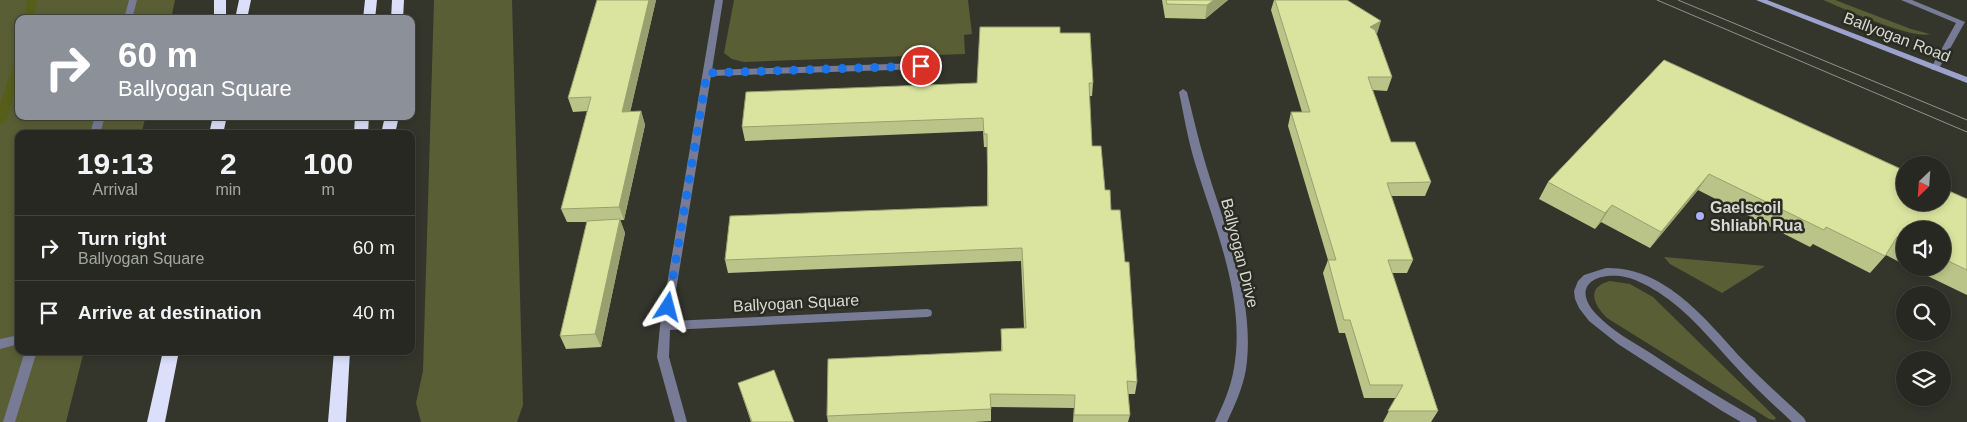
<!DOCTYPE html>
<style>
body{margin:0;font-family:Arial,sans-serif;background:#2f302a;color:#f1f3f6;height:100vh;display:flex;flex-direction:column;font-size:19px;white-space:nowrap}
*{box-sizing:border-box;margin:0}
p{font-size:16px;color:#a4a6a5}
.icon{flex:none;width:28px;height:28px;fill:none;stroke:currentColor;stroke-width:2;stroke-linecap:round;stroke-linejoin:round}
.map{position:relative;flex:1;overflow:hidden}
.sheet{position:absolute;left:15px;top:130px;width:400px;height:225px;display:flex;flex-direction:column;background:#272821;border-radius:10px;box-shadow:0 2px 8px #0003,0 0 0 1px #43443f}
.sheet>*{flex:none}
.hud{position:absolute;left:15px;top:15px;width:400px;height:105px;border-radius:10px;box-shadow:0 2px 8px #0003,0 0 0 1px #43443f;background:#8c9099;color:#fff;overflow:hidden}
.needle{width:32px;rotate:205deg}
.controls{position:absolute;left:1896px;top:156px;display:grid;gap:10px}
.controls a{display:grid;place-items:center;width:55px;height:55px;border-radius:50%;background:#272821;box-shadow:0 2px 8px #0003,0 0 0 1px #43443f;font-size:25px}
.pin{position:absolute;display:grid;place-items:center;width:42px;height:42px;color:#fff;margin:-21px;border:2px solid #fff;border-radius:50%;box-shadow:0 1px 5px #0007}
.me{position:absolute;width:55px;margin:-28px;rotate:9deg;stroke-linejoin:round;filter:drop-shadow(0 0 4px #0008)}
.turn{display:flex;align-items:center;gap:18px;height:105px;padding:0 20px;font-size:22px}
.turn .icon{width:65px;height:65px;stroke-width:2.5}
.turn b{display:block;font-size:35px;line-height:42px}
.eta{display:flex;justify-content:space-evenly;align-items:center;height:85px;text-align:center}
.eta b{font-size:30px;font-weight:700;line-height:35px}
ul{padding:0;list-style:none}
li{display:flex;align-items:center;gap:15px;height:65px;padding:0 20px;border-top:1px solid #43443f}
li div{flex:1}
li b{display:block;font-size:19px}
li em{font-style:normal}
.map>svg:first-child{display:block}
.green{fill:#595e35}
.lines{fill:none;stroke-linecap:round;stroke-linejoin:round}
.stream{fill:#575e19;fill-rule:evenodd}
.lane{fill:#787b95;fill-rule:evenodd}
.street{fill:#787b95;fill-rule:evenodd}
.secondary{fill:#9da2cc;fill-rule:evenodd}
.highway{fill:#dcdffa;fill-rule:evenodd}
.tram{stroke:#91928a;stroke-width:1}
.wall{fill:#bbc488}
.shaded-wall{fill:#99a06f}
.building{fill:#dae49e;stroke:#99a06f}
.route{stroke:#1a73e8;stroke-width:9;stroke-dasharray:0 16.2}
.poi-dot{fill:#a9b0fc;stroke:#2a2c22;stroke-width:2}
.labels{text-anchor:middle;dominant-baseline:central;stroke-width:5;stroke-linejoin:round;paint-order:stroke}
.street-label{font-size:16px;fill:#d8d9d3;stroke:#2a2c22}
.poi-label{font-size:16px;font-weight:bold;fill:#d8d9d3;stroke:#2a2c22;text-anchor:start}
</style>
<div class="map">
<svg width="1967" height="422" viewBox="0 0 1967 422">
<rect width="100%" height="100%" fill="#34362c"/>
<!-- green -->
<path class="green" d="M 0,0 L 175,0 L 171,19 L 19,19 L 19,116 L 146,116 L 141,134 L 19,134 L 19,351 L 84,351 L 66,422 L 0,422 Z
M 434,0 L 512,0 L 523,405 L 517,422 L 421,422 L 416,403 L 423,371 Z
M 734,0 L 968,0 L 972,34 L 964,35 L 965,54 L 744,62 L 732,59 L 724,53 Z
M 1823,0 L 1835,0 L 1911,29 L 1930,34 C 1913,40 1842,8 1823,0 Z
M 1664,257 L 1765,266 L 1722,293 L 1670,264 Z
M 1610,281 L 1630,284 L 1653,297 L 1773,415 L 1776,418 L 1774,420 L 1769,419 L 1607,318 C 1593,304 1586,287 1610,281 Z"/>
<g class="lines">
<!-- stream -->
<path class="stream" d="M 27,0 L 37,0 L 34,19 L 24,19 Z
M 19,61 L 19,81 L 6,121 L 0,125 L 0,104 L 14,64 Z"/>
<!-- lane -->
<path class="lane" d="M 129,0 L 137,0 L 132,19 L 124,19 Z
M 1901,0 L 1912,0 L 1965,22 L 1938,70 L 1932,70 L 1931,68 L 1956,23 Z
M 95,116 L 105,116 L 100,134 L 90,134 Z
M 1606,268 C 1666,267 1706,320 1743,360 C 1762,380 1784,399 1804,418 L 1806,422 L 1792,422 C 1773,404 1753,386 1735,366 C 1711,340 1689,312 1658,292 C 1647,285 1634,278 1620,276 C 1591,273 1573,289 1596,314 C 1612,331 1633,342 1652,354 C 1686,377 1720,398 1755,418 L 1757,422 L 1741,422 L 1722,411 L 1618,344 L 1589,321 L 1579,308 L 1575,299 L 1574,291 L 1578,281 L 1584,275 Z
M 19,335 L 19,344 L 0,349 L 0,339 Z
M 25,351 L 37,351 L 15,422 L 3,422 Z"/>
<!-- street -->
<path class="street" d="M 715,0 L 723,0 L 712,70 L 921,63 L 925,66 L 921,69 L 711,76 L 671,321 L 927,309 L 931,310 L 932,313 L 931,316 L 927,317 L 670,330 L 669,357 L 687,422 L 675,422 L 657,357 L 660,326 Z
M 1183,89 L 1187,92 C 1193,115 1198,139 1205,162 C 1224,226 1256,300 1246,369 C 1243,387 1235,405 1227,422 L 1215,422 C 1223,405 1231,387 1234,368 C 1246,299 1215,228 1195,163 C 1188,140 1184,116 1179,92 Z"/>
<!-- secondary -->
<path class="secondary" d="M 1756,0 L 1767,0 L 1967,77 L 1967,83 Z"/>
<!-- highway -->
<path class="highway" d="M 214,0 L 226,0 L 226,19 L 214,19 Z
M 239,0 L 251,0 L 247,19 L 235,19 Z
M 365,0 L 377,0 L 375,19 L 363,19 Z
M 392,0 L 404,0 L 403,19 L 391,19 Z
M 213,116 L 227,116 L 223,134 L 209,134 Z
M 355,116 L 369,116 L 368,134 L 354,134 Z
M 385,116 L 399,116 L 395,134 L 381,134 Z
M 163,351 L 179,351 L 165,422 L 147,422 Z
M 334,351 L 350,351 L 346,422 L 328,422 Z"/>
<!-- tram -->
<path class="tram" d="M 1657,0 L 1967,132
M 1678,0 L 1967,120"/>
</g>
<!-- wall -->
<path class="wall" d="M 656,0 L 630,112 L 641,111 L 645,125 L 624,220 L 620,220 L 625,233 L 601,347 L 566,349 L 560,336 L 587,222 L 567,222 L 561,209 L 588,111 L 573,112 L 568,98 Z
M 1162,0 L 1228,0 L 1205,19 L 1165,18 Z
M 1274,0 L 1347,0 L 1377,35 L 1392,77 L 1387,91 L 1372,90 L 1391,142 L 1431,182 L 1425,196 L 1391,196 L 1413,260 L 1407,273 L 1392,273 L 1438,411 L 1431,422 L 1383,422 L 1396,398 L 1364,398 L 1345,333 L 1339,333 L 1323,273 L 1328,260 L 1288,126 L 1291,112 L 1302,112 L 1271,10 Z
M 1060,33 L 1093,83 L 1092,96 L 1089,96 L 1092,146 L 1111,210 L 1137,382 L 1135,394 L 1128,394 L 1130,415 L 1128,422 L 1073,422 L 1074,408 L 991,407 L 991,421 L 975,422 L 828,422 L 827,416 L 1001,351 L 1001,329 L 1024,328 L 1021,261 L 728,273 L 725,260 L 987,206 L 987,147 L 984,147 L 983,131 L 745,141 L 742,127 L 977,83 Z
M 1664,60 L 1967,199 L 1967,295 L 1911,268 L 1942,268 L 1942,230 L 1905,230 L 1905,265 L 1886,255 L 1870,273 L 1813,244 L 1810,247 L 1698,190 L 1650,248 L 1601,222 L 1595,229 L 1539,199 L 1548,182 Z
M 738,383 L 794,422 L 751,422 Z"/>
<!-- shaded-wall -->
<path class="shaded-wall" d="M 649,0 L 656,0 L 627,126 L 622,112 Z
M 1214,0 L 1228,0 L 1205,19 L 1207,5 Z
M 1381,21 L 1377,34 L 1370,27 Z
M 641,111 L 645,125 L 624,220 L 619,207 Z
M 1709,174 L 1698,190 L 1650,248 L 1661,232 Z
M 1612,205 L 1601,222 L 1595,229 L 1605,213 Z
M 620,219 L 625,233 L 601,347 L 595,334 Z"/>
<!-- building -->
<path class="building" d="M 597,0 L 649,0 L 622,112 L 641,111 L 619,207 L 561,209 L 591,97 L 568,98 Z
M 1166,0 L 1214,0 L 1207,5 L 1167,4 Z
M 1275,0 L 1347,0 L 1381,21 L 1370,27 L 1375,30 L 1392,77 L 1368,77 L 1391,142 L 1415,142 L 1431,182 L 1387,183 L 1413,260 L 1388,260 L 1438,411 L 1388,411 L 1403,385 L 1370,385 L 1350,320 L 1344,320 L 1328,260 L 1336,260 L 1291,112 L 1310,112 Z
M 980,27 L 1060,27 L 1060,33 L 1090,33 L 1093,83 L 1089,83 L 1092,146 L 1101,146 L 1105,190 L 1110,190 L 1111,210 L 1120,210 L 1125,262 L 1129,262 L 1137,382 L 1127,381 L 1130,415 L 1074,415 L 1075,395 L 990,394 L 991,409 L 827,416 L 828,359 L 1002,351 L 1001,329 L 1026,328 L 1022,248 L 725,260 L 730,216 L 988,206 L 987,134 L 984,134 L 983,118 L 742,127 L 746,92 L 977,83 Z
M 1664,60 L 1905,171 L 1905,202 L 1942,202 L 1942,188 L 1967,199 L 1967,270 L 1942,258 L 1942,230 L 1905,230 L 1905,240 L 1897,237 L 1885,256 L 1826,227 L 1824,230 L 1709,174 L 1661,232 L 1612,205 L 1605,213 L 1548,182 Z
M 620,219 L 595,334 L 560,336 L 587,221 Z
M 774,370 L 794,422 L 752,422 L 738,383 Z"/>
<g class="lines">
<!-- route -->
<path class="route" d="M 668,307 L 707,73 L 921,66"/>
</g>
<!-- markers -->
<circle class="poi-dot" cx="1700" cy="216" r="5"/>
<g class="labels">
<!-- street labels -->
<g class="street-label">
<text transform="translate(1897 37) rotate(21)">Ballyogan Road</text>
<text transform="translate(1240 253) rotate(76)">Ballyogan Drive</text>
<text transform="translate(796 303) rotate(-3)">Ballyogan Square</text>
</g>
<!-- poi labels -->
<g class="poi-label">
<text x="1710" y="207">Gaelscoil<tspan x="1710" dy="18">Shliabh Rua</tspan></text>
</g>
</g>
</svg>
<div class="controls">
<a><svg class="needle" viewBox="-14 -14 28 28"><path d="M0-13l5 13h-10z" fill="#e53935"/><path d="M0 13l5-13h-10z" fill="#a4a6a5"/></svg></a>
<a><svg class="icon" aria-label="sound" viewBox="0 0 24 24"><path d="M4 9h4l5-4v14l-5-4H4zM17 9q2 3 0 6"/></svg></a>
<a><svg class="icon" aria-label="search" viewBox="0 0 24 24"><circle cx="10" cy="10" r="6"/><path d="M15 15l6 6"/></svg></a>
<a><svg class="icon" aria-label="layers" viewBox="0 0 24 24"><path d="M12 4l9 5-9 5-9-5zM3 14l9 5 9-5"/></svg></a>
</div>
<div class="pin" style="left:921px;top:66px;background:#d93025"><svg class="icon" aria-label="arrive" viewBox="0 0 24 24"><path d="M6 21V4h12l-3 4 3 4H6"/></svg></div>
<svg class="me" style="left:668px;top:307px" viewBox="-20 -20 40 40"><path d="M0-17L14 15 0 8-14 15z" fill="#1a73e8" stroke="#fff" stroke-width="4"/></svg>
<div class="hud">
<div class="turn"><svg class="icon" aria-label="right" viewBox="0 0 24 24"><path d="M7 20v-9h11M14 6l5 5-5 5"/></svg><div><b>60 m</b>Ballyogan Square</div></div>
</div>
<section class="sheet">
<div class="eta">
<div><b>19:13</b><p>Arrival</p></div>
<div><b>2</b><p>min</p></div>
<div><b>100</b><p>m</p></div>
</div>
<ul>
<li><svg class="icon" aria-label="right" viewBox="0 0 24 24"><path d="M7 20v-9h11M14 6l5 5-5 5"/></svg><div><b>Turn right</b><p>Ballyogan Square</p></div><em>60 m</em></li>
<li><svg class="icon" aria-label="arrive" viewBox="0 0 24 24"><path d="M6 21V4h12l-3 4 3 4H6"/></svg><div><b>Arrive at destination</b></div><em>40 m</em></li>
</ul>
</section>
</div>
